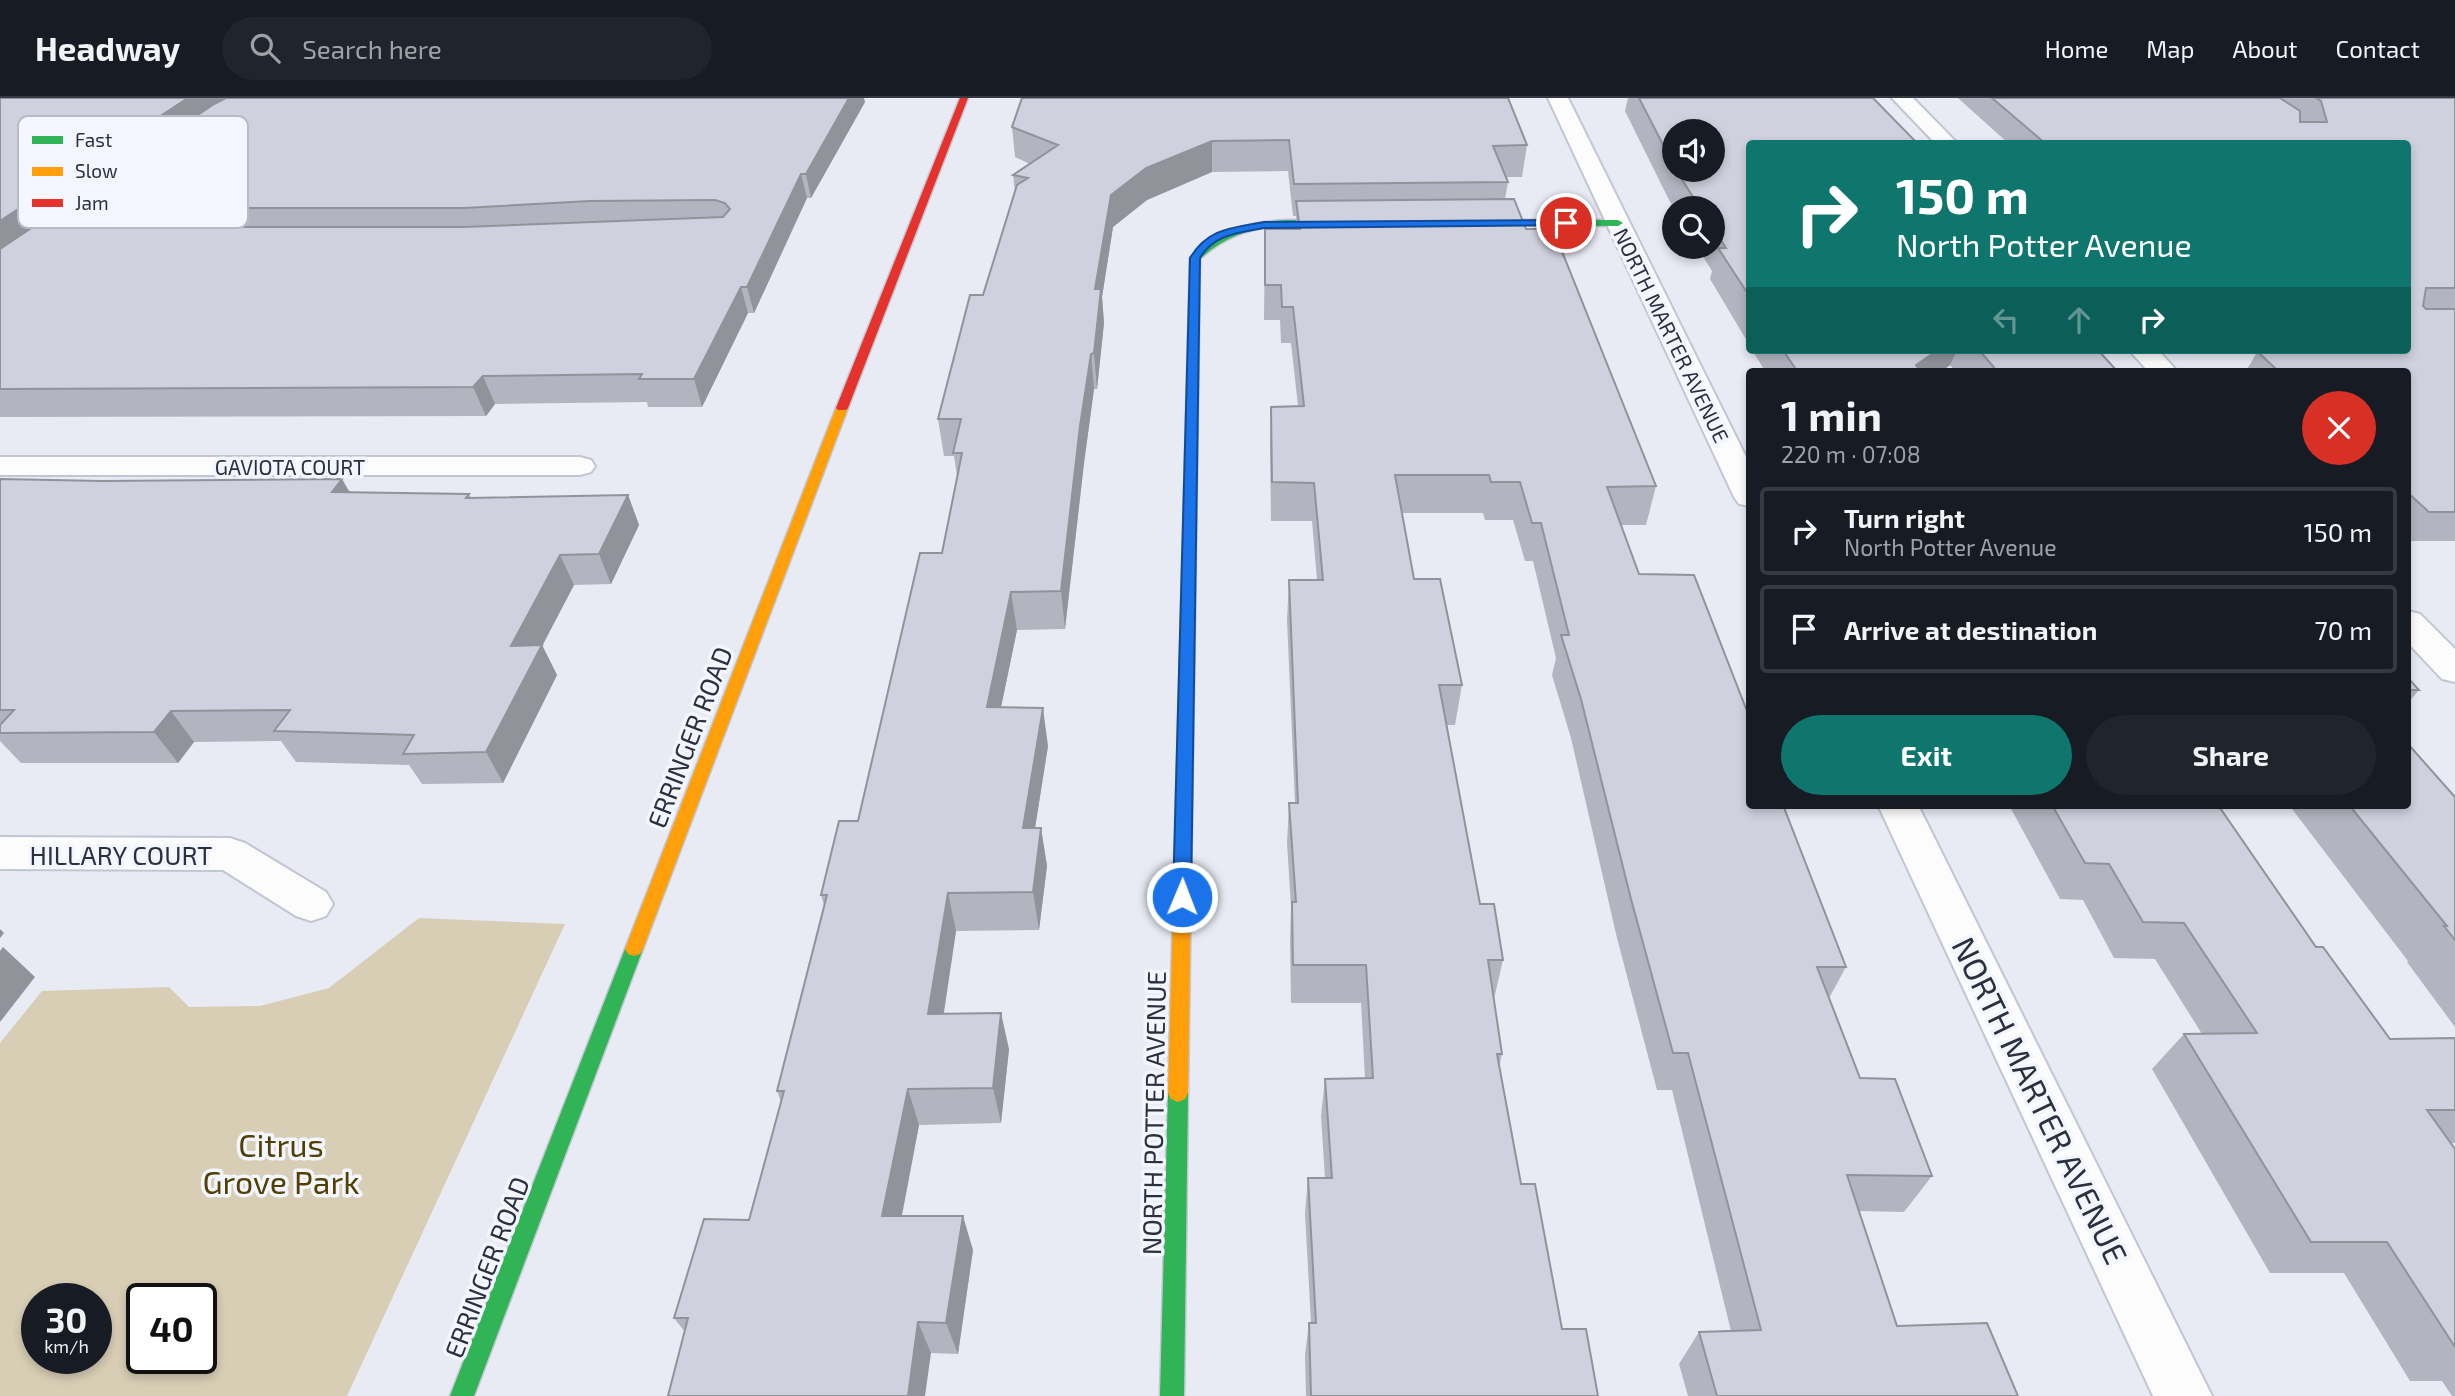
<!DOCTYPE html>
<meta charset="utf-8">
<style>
body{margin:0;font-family:"Exo 2",sans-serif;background:#20242c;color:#f1f3f6;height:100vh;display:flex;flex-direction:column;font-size:26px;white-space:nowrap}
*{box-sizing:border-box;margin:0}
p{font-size:23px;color:#9ea1a6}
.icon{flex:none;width:38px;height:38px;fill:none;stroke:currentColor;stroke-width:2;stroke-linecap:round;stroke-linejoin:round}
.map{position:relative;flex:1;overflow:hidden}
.side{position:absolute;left:1746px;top:270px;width:665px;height:441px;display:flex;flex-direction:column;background:#171b24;border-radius:7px;box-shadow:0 4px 10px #0003}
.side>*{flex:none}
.hud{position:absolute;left:1746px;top:42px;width:665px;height:214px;border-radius:7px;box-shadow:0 4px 10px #0003;background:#0f766e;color:#fff;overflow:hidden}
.controls{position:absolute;left:1662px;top:21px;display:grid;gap:14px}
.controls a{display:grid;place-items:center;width:63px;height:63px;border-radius:50%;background:#171b24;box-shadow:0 4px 10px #0003;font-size:35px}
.speed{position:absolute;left:21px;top:1185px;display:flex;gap:14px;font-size:35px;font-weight:700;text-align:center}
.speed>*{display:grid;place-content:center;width:91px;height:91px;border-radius:50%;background:#171b24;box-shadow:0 4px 10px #0003;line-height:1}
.speed small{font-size:18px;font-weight:400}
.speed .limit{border:4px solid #111;border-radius:10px;background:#fff;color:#111}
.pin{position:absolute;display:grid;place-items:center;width:60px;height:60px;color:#fff;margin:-30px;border:4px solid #fff;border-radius:50%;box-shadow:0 2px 7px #0007}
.me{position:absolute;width:77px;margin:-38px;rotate:1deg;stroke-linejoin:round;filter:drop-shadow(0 0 5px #0008)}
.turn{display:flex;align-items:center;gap:24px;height:147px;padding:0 35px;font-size:32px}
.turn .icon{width:91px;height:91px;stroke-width:2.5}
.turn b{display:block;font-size:49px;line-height:60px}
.lanes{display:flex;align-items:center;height:66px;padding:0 35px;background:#0003;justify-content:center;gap:35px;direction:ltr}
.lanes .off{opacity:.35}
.round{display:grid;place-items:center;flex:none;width:74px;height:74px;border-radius:37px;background:#20242c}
.overview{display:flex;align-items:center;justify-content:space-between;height:119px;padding:0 35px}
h1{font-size:42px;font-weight:700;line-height:52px}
.cta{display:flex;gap:14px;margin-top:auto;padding:14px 35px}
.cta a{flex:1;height:80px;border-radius:42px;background:#0f766e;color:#fff;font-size:28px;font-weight:700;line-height:80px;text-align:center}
.cta a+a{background:#20242c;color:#f1f3f6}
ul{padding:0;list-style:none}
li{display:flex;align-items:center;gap:21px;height:88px;margin:0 14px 10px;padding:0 21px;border:4px solid #363941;border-radius:7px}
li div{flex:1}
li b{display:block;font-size:26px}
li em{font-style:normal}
header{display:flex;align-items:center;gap:42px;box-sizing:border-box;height:98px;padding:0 35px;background:#171b24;border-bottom:2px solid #363941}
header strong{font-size:33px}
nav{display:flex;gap:38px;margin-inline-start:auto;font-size:24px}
.search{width:490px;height:63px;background:#20242c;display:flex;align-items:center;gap:18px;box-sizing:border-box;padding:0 24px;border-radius:38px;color:#9ea1a6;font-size:26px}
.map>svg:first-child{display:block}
.green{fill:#d8ceb5;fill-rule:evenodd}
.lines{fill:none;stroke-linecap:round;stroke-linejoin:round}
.street-casing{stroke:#c2c6d3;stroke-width:4}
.fast-casing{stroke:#c2c6d3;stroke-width:3}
.slow-casing{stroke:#c2c6d3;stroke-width:3}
.jam-casing{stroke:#c2c6d3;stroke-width:3}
.street{fill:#fcfcfd;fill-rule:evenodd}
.fast{fill:#30b455;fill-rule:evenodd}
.slow{fill:#ff9f0a;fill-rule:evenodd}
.jam{fill:#e5322d;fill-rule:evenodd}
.wall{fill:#b3b4bf;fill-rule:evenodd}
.shaded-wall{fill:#92929b}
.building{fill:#d0d1de;stroke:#92929b;stroke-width:2}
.route{fill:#1a73e8;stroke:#114b97;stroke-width:2}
.labels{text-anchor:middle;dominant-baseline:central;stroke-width:7;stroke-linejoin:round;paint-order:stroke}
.far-street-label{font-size:21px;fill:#2b303f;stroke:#f3f6fe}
.street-label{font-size:26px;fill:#2b303f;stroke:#f3f6fe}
.near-street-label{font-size:32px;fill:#2b303f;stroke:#f3f6fe}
.near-park-label{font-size:32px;fill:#533f00;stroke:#f3f6fe}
.key{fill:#f3f6fe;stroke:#b7bbc5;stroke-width:2}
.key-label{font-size:19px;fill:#2b303f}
</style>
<header>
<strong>Headway</strong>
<div class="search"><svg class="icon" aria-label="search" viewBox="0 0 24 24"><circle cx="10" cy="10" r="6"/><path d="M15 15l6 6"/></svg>Search here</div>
<nav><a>Home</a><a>Map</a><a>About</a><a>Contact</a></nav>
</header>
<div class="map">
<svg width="2455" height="1298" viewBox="0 0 2455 1298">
<rect width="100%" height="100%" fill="#e8ebf4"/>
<!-- green -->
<path class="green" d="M 419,820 L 565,826 L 347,1298 L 0,1298 L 0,945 L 42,893 L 169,889 L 189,909 L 260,908 L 329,890 ZM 37,1200 L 96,1200 L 96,1260 L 37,1260 ZM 142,1200 L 201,1200 L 201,1260 L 142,1260 Z"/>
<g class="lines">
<defs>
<path id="street" d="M 1548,0 L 1568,0 L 1750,367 L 1750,408 L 1739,406 L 1734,399 Z
M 1892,0 L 1913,0 L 1958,46 L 1936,46 Z
M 2129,252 L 2158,252 L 2177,273 L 2148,273 Z
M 0,359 L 580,359 L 591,362 L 595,368 L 591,374 L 580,377 L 0,377 Z
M 2408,513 L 2420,516 L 2455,551 L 2455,584 L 2442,581 L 2408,545 Z
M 1878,707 L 1918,707 L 2212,1298 L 2153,1298 Z
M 0,739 L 230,740 L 245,745 L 326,794 L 333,806 L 326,818 L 311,823 L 296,818 L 223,772 L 0,771 Z"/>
<path id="fast" d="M 1287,122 L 1349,123 L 1354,126 L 1349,129 C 1293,127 1244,120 1200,161 L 1195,518 L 1188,523 L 1181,518 L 1190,160 C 1216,131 1250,124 1287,122 Z
M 1472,122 L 1618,122 L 1623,125 L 1618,128 L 1469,127 L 1469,123 Z
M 634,844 L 640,846 L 643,851 L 474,1298 L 450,1298 L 625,851 L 628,846 Z
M 1178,986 L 1185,989 L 1188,995 L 1184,1298 L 1160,1298 L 1168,995 L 1171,989 Z"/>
<path id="slow" d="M 842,306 L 848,310 L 643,851 L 640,856 L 634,858 L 628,856 L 625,851 L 836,310 Z
M 1188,513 L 1195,518 L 1188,995 L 1185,1001 L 1178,1004 L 1171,1001 L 1168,995 L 1181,518 Z"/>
<path id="jam" d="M 960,0 L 968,0 L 848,310 L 846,312 L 838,312 L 836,310 Z"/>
</defs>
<!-- street casing -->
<use href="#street" class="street-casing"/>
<!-- fast casing -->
<use href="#fast" class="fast-casing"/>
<!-- slow casing -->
<use href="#slow" class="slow-casing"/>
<!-- jam casing -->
<use href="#jam" class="jam-casing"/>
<!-- street -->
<use href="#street" class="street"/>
<!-- fast -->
<use href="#fast" class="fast"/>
<!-- slow -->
<use href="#slow" class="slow"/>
<!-- jam -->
<use href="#jam" class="jam"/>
</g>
<!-- wall -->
<path class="wall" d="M 0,0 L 865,4 L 811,100 L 807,100 L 754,215 L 748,215 L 702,309 L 648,309 L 647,304 L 495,306 L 486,318 L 0,319 ZM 65,116 L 72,129 L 47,129 Z
M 1628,0 L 1873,0 L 1750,46 L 1750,248 L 1710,181 L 1712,173 L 1697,149 L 1713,149 L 1713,110 L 1675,110 L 1675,112 L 1668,100 L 1625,13 ZM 1675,33 L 1713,72 L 1675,72 Z
M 1958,0 L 2455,0 L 2455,443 L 2408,443 L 2408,273 L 2246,273 L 2256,256 L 2251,252 L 2408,252 L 2408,46 L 2009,46 Z
M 1012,29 L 1527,47 L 1522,79 L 1505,79 L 1508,84 L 1505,101 L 1526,131 L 1656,388 L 1646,427 L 1621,427 L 1639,476 L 1846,869 L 1829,900 L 1860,980 L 1932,1078 L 1904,1114 L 1859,1113 L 1897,1228 L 2018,1298 L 1688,1298 L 1679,1266 L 1699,1234 L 1731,1233 L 1672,992 L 1657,992 L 1617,840 L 1571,640 L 1552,577 L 1556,560 L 1533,463 L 1525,463 L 1513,422 L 1485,422 L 1483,415 L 1402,415 L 1414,481 L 1462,587 L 1455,627 L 1447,627 L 1480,806 L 1503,862 L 1494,901 L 1502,956 L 1499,969 L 1521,1086 L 1562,1231 L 1598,1298 L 1306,1298 L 1305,1257 L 1309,1225 L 1311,1225 L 1305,1115 L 1308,1080 L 1325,1080 L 1321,1018 L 1325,981 L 1365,980 L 1361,905 L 1291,905 L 1290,843 L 1291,809 L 1287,745 L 1289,705 L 1295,705 L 1287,522 L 1289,482 L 1317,482 L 1312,423 L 1271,423 L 1270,346 L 1271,309 L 1298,308 L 1291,245 L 1281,245 L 1280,222 L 1264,222 L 1265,131 L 1295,131 L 1296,118 L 1293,118 L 1288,73 L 1212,74 L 1147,102 L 1113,129 L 1102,199 L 1104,225 L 1097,291 L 1094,291 L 1084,365 L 1065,531 L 1017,532 L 1001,609 L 1048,648 L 1035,730 L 1041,730 L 1047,768 L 1039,832 L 956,833 L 944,915 L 1009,951 L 1001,1025 L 919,1027 L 902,1118 L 973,1152 L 958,1256 L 931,1255 L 685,1234 L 674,1220 L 749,1122 L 781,1004 L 777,993 L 824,807 L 821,797 L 858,723 L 942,455 L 957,378 L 954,358 L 944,358 L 938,321 L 983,197 L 1015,94 L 1013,77 L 1030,66 L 1015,59 Z
M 1752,252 L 2098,252 L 2117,273 L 1955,273 L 1950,267 L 1942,273 L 1765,273 Z
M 0,381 L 350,394 L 469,396 L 471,400 L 628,397 L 639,427 L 611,486 L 574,487 L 542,547 L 557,577 L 503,685 L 422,686 L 409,667 L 296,664 L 281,643 L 194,644 L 178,665 L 21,665 L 0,643 Z
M 2408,580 L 2419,592 L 2408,605 Z
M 2455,699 L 2455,929 L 2407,864 L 2408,863 L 2289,707 L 2408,707 Z
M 2009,707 L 2218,707 L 2316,849 L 2390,941 L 2455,940 L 2455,1045 L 2451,1045 L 2455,1051 L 2455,1298 L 2452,1298 L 2442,1283 L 2410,1283 L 2344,1175 L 2270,1175 L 2152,971 L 2184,936 L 2202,936 L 2155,861 L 2114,860 L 2083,802 L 2060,801 Z"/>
<!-- shaded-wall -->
<path class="shaded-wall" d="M 188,0 L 251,0 L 61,110 L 65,116 L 0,161 L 0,123 Z
M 849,0 L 864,0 L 865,4 L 811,100 L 806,76 Z
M 1212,43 L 1212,74 L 1147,102 L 1113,129 L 1102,199 L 1104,225 L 1097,291 L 1094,255 L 1095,191 L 1111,97 L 1146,70 Z
M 801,76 L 807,100 L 754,215 L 747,189 Z
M 741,189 L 748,215 L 702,309 L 694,281 Z
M 1938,252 L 1957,252 L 1950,267 L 1942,273 L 1913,273 L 1916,267 Z
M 1091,256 L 1094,291 L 1084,365 L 1065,531 L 1061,493 L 1080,328 Z
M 483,278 L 495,306 L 486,318 L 473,289 Z
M 342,381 L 359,410 L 332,394 Z
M 628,397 L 639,427 L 611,486 L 599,456 Z
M 560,457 L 574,487 L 538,556 L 542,547 L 557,577 L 503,685 L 486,654 L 511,548 Z
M 1011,494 L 1017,532 L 993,648 L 987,609 Z
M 1043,610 L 1048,648 L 1029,768 L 1023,730 Z
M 171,613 L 194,644 L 178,665 L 154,634 Z
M 1041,730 L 1047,768 L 1039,832 L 1033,794 Z
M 948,795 L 956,833 L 938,952 L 928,916 Z
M 0,831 L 4,835 L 0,840 Z
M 3,849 L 35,879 L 0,924 L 0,853 Z
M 1001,915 L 1009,951 L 1001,1025 L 993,990 Z
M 908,991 L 919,1027 L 895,1152 L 882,1118 Z
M 963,1118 L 973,1152 L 958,1256 L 946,1225 Z
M 918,1224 L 931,1255 L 925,1298 L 908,1298 Z"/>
<!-- building -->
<path class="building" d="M 0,0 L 188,0 L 0,123 Z
M 226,0 L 849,0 L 806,76 L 801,76 L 747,189 L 741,189 L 694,281 L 639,281 L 642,276 L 483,278 L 473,289 L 0,291 L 0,151 L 33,129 L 463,129 L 723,119 L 730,111 L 725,105 L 715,102 L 590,103 L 464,110 L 61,110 L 214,6 Z
M 1022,0 L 1508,0 L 1527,47 L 1493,48 L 1508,84 L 1294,86 L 1289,42 L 1212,43 L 1146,70 L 1111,97 L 1095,191 L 1101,191 L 1094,255 L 1091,256 L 1080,328 L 1061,493 L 1011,494 L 987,609 L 1043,610 L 1023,730 L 1041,730 L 1033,794 L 948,795 L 928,916 L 1001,915 L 993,990 L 908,991 L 882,1118 L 963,1118 L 946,1225 L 918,1224 L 908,1298 L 668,1298 L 688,1220 L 674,1220 L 704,1121 L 749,1122 L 784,993 L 777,993 L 827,797 L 821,797 L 839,723 L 858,723 L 920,455 L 942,455 L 962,355 L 953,355 L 961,321 L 938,321 L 970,197 L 983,197 L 1017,87 L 1028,80 L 1013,77 L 1058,47 L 1012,29 Z
M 1639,0 L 1873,0 L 1918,46 L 1750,46 L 1750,199 L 1718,150 L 1726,150 L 1713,130 L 1713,110 L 1700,110 L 1676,72 L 1713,72 L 1713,33 L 1675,33 L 1675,70 Z
M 1992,0 L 2280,0 L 2300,13 L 2300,24 L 2327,24 L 2321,3 L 2316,0 L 2455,0 L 2455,190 L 2426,190 L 2423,208 L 2426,211 L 2455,211 L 2455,414 L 2429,414 L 2408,395 L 2408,273 L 2278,273 L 2257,253 L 2300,253 L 2299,252 L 2408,252 L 2408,46 L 2046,46 Z
M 1514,101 L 1526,131 L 1553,131 L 1656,388 L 1607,389 L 1639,476 L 1694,477 L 1750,621 L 1750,707 L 1783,707 L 1846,869 L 1817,869 L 1860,980 L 1895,981 L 1932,1078 L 1847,1077 L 1897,1228 L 1987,1225 L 2018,1298 L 1717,1298 L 1699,1234 L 1761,1232 L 1688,955 L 1673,955 L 1631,801 L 1581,601 L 1561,537 L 1569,537 L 1541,425 L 1532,425 L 1520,384 L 1491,384 L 1489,377 L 1395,377 L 1414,481 L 1440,481 L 1462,587 L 1439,587 L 1480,806 L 1494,806 L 1503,862 L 1488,862 L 1502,956 L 1497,956 L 1521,1086 L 1535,1086 L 1562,1231 L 1586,1231 L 1598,1298 L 1311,1298 L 1309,1225 L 1316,1225 L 1308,1080 L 1332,1080 L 1325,981 L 1373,980 L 1366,867 L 1293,867 L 1292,804 L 1296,804 L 1289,705 L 1298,705 L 1289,482 L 1323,482 L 1314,385 L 1272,384 L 1271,309 L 1304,308 L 1293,209 L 1282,209 L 1281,187 L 1265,187 L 1265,131 L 1300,131 L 1296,103 Z
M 1783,252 L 1938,252 L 1916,267 L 1920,273 L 1797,273 Z
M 1979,252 L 2098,252 L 2117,273 L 1997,273 Z
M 0,381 L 102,383 L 342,381 L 332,394 L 469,396 L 466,400 L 628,397 L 599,456 L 560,457 L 511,548 L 542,547 L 486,654 L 403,656 L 414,637 L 274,633 L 290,612 L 171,613 L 154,634 L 0,635 L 0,627 L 14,612 L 0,612 Z
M 2408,580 L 2419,592 L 2408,592 Z
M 2408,646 L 2455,699 L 2455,842 L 2444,828 L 2447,828 L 2349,707 L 2408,707 Z
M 2052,707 L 2218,707 L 2316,849 L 2323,849 L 2390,941 L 2455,940 L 2455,1012 L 2427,1012 L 2455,1051 L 2455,1249 L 2387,1144 L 2311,1144 L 2184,936 L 2257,935 L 2184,825 L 2143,824 L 2109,766 L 2085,765 Z"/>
<!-- route -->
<path class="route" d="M 1566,122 L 1569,127 L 1264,130 C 1238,135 1214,136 1200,160 L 1191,799 L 1182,805 L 1176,803 L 1173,799 L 1190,160 C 1208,130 1232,130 1264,124 Z"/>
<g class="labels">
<!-- far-street labels -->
<g class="far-street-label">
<text transform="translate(1672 237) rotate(64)">NORTH MARTER AVENUE</text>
<text x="290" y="368">GAVIOTA COURT</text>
</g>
<!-- street labels -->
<g class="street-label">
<text transform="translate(689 639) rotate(-69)">ERRINGER ROAD</text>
<text x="121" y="756">HILLARY COURT</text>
<text transform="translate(1153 1015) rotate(-89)">NORTH POTTER AVENUE</text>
<text transform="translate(486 1169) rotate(-69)">ERRINGER ROAD</text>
</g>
<!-- near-street labels -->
<g class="near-street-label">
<text transform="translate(2041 1002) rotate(64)">NORTH MARTER AVENUE</text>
</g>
<!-- near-park labels -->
<g class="near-park-label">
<text x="281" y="1046">Citrus<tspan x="281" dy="37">Grove Park</tspan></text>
</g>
</g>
<!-- legend -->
<rect x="18" y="18" width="230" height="112" rx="10" class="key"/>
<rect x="32" y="38" width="31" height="8" fill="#30b455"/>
<rect x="32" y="69" width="31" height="9" fill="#ff9f0a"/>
<rect x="32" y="101" width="31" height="8" fill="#e5322d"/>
<g class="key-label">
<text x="75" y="49">Fast</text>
<text x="75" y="80">Slow</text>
<text x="75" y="112">Jam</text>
</g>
</svg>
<div class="controls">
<a><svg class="icon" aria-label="sound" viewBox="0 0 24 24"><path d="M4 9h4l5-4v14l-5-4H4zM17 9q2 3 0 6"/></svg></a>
<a><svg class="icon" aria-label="search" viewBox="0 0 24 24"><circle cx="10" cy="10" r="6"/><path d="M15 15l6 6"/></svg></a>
</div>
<div class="speed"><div>30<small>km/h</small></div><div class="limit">40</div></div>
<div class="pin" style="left:1566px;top:125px;background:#d93025"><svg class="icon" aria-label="arrive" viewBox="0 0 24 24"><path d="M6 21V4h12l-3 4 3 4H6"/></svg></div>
<svg class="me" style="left:1182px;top:799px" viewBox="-20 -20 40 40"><circle r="17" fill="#1a73e8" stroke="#fff" stroke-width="3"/><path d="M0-11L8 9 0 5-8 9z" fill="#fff"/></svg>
<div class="hud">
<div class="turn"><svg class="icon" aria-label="right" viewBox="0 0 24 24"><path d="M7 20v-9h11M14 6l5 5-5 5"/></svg><div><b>150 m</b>North Potter Avenue</div></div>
<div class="lanes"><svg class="icon off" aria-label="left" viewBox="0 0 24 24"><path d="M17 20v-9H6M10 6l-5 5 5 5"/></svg><svg class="icon off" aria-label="ahead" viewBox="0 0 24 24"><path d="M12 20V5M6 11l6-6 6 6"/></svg><svg class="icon" aria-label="right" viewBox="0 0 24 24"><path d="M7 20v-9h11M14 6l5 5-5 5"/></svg></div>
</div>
<section class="side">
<div class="overview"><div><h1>1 min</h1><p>220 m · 07:08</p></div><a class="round" style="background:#d93025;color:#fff"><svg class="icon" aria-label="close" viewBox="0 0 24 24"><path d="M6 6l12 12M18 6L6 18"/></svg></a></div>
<ul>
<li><svg class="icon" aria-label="right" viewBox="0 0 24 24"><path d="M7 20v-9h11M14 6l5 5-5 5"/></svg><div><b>Turn right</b><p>North Potter Avenue</p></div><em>150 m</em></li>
<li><svg class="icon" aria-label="arrive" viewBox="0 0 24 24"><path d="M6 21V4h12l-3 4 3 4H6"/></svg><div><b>Arrive at destination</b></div><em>70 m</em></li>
</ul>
<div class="cta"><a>Exit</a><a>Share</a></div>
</section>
</div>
